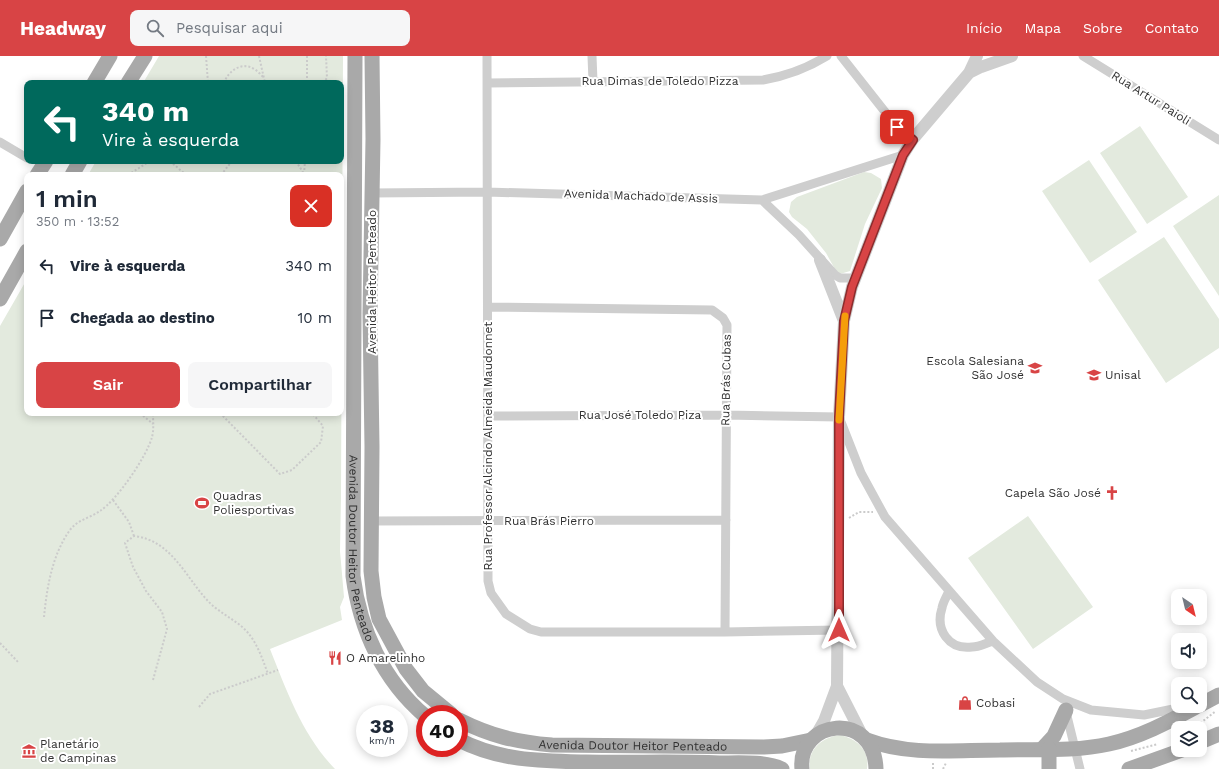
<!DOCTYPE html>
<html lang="pt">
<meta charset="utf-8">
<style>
body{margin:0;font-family:"Work Sans",sans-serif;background:#f6f6f7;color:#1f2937;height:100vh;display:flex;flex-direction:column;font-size:15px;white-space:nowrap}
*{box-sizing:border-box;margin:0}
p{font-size:13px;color:#747a83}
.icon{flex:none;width:22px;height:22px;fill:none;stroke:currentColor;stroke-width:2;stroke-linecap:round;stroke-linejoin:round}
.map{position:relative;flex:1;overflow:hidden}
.drawer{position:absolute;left:24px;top:116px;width:320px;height:244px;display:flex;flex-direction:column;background:#fff;border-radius:8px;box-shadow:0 2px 10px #0003}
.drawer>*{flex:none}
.guide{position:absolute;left:24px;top:24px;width:320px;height:84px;border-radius:8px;box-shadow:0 2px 10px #0003;background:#00695c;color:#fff;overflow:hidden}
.needle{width:26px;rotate:145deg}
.tools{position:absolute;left:1171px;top:533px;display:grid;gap:8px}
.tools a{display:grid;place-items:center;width:36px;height:36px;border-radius:8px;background:#fff;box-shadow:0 2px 10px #0003;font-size:20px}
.speed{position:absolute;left:356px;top:649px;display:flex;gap:8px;font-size:20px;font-weight:700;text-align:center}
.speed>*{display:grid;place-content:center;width:52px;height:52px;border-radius:50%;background:#fff;box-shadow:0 2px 10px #0003;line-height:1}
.speed small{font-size:10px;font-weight:400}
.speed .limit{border:6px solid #d22;background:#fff;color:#111}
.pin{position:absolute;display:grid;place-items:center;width:34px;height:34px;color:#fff;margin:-17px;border-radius:8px;box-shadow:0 2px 6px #0006}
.me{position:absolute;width:44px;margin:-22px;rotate:0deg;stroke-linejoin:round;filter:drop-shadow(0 0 3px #0008)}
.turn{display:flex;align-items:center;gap:14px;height:84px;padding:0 12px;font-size:18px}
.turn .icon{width:52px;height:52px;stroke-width:2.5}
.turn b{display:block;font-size:28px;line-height:34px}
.round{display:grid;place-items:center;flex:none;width:42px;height:42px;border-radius:8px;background:#f6f6f7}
.headline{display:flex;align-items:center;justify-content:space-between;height:68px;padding:0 12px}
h1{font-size:24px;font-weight:600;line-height:30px}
.cta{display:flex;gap:8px;margin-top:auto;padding:8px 12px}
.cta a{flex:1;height:46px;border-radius:8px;background:#d84445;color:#fff;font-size:16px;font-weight:600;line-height:46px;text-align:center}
.cta a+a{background:#f6f6f7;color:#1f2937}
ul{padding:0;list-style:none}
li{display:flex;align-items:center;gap:12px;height:52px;padding:0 12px}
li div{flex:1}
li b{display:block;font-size:15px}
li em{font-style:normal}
header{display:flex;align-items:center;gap:24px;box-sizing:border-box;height:56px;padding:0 20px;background:#d84445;color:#fff}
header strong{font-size:19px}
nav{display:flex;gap:22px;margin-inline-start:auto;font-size:14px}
.search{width:280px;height:36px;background:#f6f6f7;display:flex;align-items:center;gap:10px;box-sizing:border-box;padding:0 14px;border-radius:8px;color:#747a83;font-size:15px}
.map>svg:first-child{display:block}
.green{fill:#e3eade}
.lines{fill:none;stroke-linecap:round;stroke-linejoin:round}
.path{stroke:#cbcbcb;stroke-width:2;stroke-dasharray:2 2;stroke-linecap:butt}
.minor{stroke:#cecece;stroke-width:9}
.tertiary{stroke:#cecece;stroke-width:12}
.primary{stroke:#a9a9a9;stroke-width:15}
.route-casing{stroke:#8c2c2d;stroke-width:10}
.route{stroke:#d84445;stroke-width:7}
.slow{stroke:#f59e0b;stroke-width:7}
.labels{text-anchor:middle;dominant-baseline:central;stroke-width:4;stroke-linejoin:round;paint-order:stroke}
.street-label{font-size:12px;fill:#313131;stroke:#fff}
.poi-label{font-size:12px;fill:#313131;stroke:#fff;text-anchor:start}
</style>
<header>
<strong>Headway</strong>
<div class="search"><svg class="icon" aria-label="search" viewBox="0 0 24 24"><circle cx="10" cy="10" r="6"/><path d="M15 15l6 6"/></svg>Pesquisar aqui</div>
<nav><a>Início</a><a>Mapa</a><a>Sobre</a><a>Contato</a></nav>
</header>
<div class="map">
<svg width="1219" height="713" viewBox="0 0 1219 713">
<rect width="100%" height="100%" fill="#fff"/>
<!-- green -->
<path class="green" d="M 159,0 L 343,0 L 341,441 L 340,495 L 344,541 L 340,551 L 342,564 L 270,593 C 287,636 303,680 335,713 L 0,713 L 0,270 L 27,223 L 27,357 L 341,357 L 341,119 L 88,119 L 96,105 L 341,105 L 341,27 L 143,27 Z
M 1140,70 L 1188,141 L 1147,168 L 1100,97 Z
M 1089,104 L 1137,176 L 1090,207 L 1042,135 Z
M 864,116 L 871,117 L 881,123 L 882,132 L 865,168 L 850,215 L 840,218 L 836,215 L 826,197 L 807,173 L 792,161 L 789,156 L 791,146 L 797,141 Z
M 1219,139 L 1219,240 L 1173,170 Z
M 1164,181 L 1219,263 L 1219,292 L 1166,327 L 1098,224 Z
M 1028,460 L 1093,551 L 1033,593 L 968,502 Z
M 840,679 C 857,683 870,694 867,713 L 810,713 C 807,693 823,681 840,679 Z"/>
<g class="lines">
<!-- path -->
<path class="path" d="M 206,0 L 208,27
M 259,0 L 265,27
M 307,0 L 307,27
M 224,27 C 228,15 242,5 254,13 C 258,15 261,19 264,22
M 323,27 L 327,22 L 326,0
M 170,105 L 186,119
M 175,105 L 179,105
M 296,105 L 304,118
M 304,118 L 305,105
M 128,119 L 150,105
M 221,119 L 232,105
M 140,357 L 153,368
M 220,357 L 280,418 L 292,414 L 321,386 L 323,370 L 312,357
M 113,444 L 129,466 L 134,480
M 849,462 L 859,456 L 873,456
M 44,561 C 47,531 52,499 70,474 C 77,464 90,462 100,455 C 117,444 147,400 152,381 C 154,374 153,365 153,357
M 0,587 L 18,606
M 153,624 L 167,573 L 162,556 L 146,535 L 133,511 L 125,487 L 134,480 C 171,484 185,520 207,544 C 217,555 230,561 241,570 C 256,582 262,602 268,618
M 199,651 L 210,638 L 278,614
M 1194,672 L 1216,655
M 1131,695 L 1158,688
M 933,713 L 933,707
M 943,713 L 946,707"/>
<!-- minor -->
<path class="minor" d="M 487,0 L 488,525 L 491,537 L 506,558 L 530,573 L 541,576 L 725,576 L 839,574
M 592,0 L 593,25
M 841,0 L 897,71 L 913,83
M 1083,0 L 1219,84
M 488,27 L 763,24 C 787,20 806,13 827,0
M 0,86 L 27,102
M 372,137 L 487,136 L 762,144 L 903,99
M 762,144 L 799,179 L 835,219 L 840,222 L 856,222
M 489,251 L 712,254 L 723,262 L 727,269 L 725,576
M 488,360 L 726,359 L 839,361 L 861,417 L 885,461 L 993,585 L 1037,626 L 1063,643 L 1091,654 L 1144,659 L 1188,650
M 372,465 L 726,464
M 949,535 C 947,540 943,546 942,552 C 935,574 949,594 972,591 C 979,591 986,587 993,585
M 1066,656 L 1080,713"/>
<!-- tertiary -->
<path class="tertiary" d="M 969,17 L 977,0
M 820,204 L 844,265
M 816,679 L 824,665 L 837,630
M 862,679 L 837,630 L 839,361 L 844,265 L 852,231 L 903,99 L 913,83 L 969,17 L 981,11 L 1012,0"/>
<!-- primary -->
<g class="primary">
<path id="s1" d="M 355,0 L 353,520 C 360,574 383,624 425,660"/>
<path d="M 372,0 L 373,83 L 370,258 L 372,391 L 371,515 L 374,541 L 379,563 L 406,613 L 423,635 L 451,658"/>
<path d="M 94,27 L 110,0"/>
<path d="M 128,27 L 145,0"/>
<path d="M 37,119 L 46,105"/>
<path d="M 72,119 L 80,105"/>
<path d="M 0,183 L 27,135"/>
<path d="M 0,243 L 27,195"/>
<path d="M 1200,649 L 1219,639"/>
<path id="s2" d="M 459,664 C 491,680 516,686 552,689 L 764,691 L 782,690 L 811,684"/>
<path d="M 459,684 C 500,705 541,705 586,706 C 630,707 675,705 719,707 C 738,707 764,705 782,713"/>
<path d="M 867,684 C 910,700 955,694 1000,694 C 1035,693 1074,696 1109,688 C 1141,681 1170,665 1198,650"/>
<path d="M 1200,686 L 1219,678"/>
<path d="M 1042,693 L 1054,680 L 1066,654"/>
<path d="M 1049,693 L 1049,713"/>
<path d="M 802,713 C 797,664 874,653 876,713"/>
<path d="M 1129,713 L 1182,694"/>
</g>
</g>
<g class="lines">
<defs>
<path id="route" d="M 839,574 L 839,361 L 844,265 L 852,231 L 903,99 L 913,84 L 897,71"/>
</defs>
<!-- route casing -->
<use href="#route" class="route-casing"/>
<!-- route -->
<use href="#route" class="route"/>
<!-- slow -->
<path class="slow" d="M 839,364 L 845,260"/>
</g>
<!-- icons -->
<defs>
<symbol id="school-bare" viewBox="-9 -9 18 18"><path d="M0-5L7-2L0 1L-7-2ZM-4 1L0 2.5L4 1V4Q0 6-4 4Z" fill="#d84445" stroke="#fff" stroke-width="2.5" paint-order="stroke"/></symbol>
<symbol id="university-bare" viewBox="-9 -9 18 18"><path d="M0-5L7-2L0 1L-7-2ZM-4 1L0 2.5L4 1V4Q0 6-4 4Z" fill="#d84445" stroke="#fff" stroke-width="2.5" paint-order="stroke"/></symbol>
<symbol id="church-bare" viewBox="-9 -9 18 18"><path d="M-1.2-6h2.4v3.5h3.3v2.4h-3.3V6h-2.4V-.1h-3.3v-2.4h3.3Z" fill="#d84445" stroke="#fff" stroke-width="2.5" paint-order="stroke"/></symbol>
<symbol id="stadium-bare" viewBox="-9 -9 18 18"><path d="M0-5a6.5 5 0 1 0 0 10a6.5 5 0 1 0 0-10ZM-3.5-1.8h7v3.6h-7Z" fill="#d84445" stroke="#fff" stroke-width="2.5" paint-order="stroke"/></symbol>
<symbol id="restaurant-bare" viewBox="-9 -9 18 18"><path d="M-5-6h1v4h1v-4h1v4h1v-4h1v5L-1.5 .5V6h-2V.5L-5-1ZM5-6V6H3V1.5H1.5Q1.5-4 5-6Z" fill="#d84445" stroke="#fff" stroke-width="2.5" paint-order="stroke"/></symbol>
<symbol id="shop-bare" viewBox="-9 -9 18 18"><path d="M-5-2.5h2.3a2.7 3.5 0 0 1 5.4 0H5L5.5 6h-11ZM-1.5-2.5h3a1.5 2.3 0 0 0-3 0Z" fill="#d84445" stroke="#fff" stroke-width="2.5" paint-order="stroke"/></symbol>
<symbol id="museum-bare" viewBox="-9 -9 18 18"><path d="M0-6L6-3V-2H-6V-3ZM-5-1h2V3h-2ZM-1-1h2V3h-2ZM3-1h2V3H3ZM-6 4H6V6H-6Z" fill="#d84445" stroke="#fff" stroke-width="2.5" paint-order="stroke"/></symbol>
</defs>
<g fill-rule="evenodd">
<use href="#school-bare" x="1025" y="302" width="20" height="20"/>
<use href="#university-bare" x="1084" y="309" width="20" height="20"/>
<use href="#church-bare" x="1102" y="427" width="20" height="20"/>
<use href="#stadium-bare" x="192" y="437" width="20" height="20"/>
<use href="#restaurant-bare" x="325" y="592" width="20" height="20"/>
<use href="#shop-bare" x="955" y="637" width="20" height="20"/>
<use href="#museum-bare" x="19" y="685" width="20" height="20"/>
</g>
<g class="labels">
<!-- street labels -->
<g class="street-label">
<text x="660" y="25">Rua Dimas de Toledo Pizza</text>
<text transform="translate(1151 42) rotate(32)">Rua Artur Paioli</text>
<text transform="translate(641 140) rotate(2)">Avenida Machado de Assis</text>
<text transform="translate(372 226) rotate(-90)">Avenida Heitor Penteado</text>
<text transform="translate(726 324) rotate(-89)">Rua Brás Cubas</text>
<text x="640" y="359">Rua José Toledo Piza</text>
<text transform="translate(488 390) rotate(-90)">Rua Professor Alcindo Almeida Maudonnet</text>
<text x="549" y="465">Rua Brás Pierro</text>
<text stroke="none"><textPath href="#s1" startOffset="493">Avenida Doutor Heitor Penteado</textPath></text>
<text stroke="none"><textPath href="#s2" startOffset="178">Avenida Doutor Heitor Penteado</textPath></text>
</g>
<!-- poi labels -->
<g class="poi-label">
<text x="1024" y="305" text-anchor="end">Escola Salesiana<tspan x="1024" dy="14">São José</tspan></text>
<text x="1105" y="319">Unisal</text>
<text x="1101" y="437" text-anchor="end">Capela São José</text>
<text x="213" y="440">Quadras<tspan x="213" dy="14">Poliesportivas</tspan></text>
<text x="346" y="602">O Amarelinho</text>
<text x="976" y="647">Cobasi</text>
<text x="40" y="688">Planetário<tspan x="40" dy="14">de Campinas</tspan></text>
</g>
</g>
</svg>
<div class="tools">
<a><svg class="needle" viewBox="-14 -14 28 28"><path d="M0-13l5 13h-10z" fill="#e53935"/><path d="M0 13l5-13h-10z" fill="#747a83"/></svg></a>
<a><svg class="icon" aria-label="sound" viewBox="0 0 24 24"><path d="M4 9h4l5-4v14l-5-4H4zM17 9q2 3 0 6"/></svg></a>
<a><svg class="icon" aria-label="search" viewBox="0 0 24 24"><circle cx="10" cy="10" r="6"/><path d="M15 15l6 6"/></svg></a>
<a><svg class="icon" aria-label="layers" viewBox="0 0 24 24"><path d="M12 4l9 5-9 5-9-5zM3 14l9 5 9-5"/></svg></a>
</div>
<div class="speed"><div>38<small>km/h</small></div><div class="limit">40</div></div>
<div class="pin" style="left:897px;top:71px;background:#d93025"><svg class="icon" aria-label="arrive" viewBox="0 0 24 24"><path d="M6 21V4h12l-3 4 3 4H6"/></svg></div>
<svg class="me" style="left:839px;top:574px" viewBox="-20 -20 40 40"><path d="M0-17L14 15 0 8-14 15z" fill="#d84445" stroke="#fff" stroke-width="4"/></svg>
<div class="guide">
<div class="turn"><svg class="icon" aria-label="left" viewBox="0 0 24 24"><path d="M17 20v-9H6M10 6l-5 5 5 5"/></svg><div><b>340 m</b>Vire à esquerda</div></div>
</div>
<section class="drawer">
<div class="headline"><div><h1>1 min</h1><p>350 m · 13:52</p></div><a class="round" style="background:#d93025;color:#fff"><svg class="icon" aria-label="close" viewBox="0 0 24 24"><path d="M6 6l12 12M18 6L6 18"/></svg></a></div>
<ul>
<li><svg class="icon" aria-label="left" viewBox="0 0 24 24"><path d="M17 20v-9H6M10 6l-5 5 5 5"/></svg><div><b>Vire à esquerda</b></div><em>340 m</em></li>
<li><svg class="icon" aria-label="arrive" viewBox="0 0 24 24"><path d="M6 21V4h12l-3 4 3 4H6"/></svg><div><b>Chegada ao destino</b></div><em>10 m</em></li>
</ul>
<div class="cta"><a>Sair</a><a>Compartilhar</a></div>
</section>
</div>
